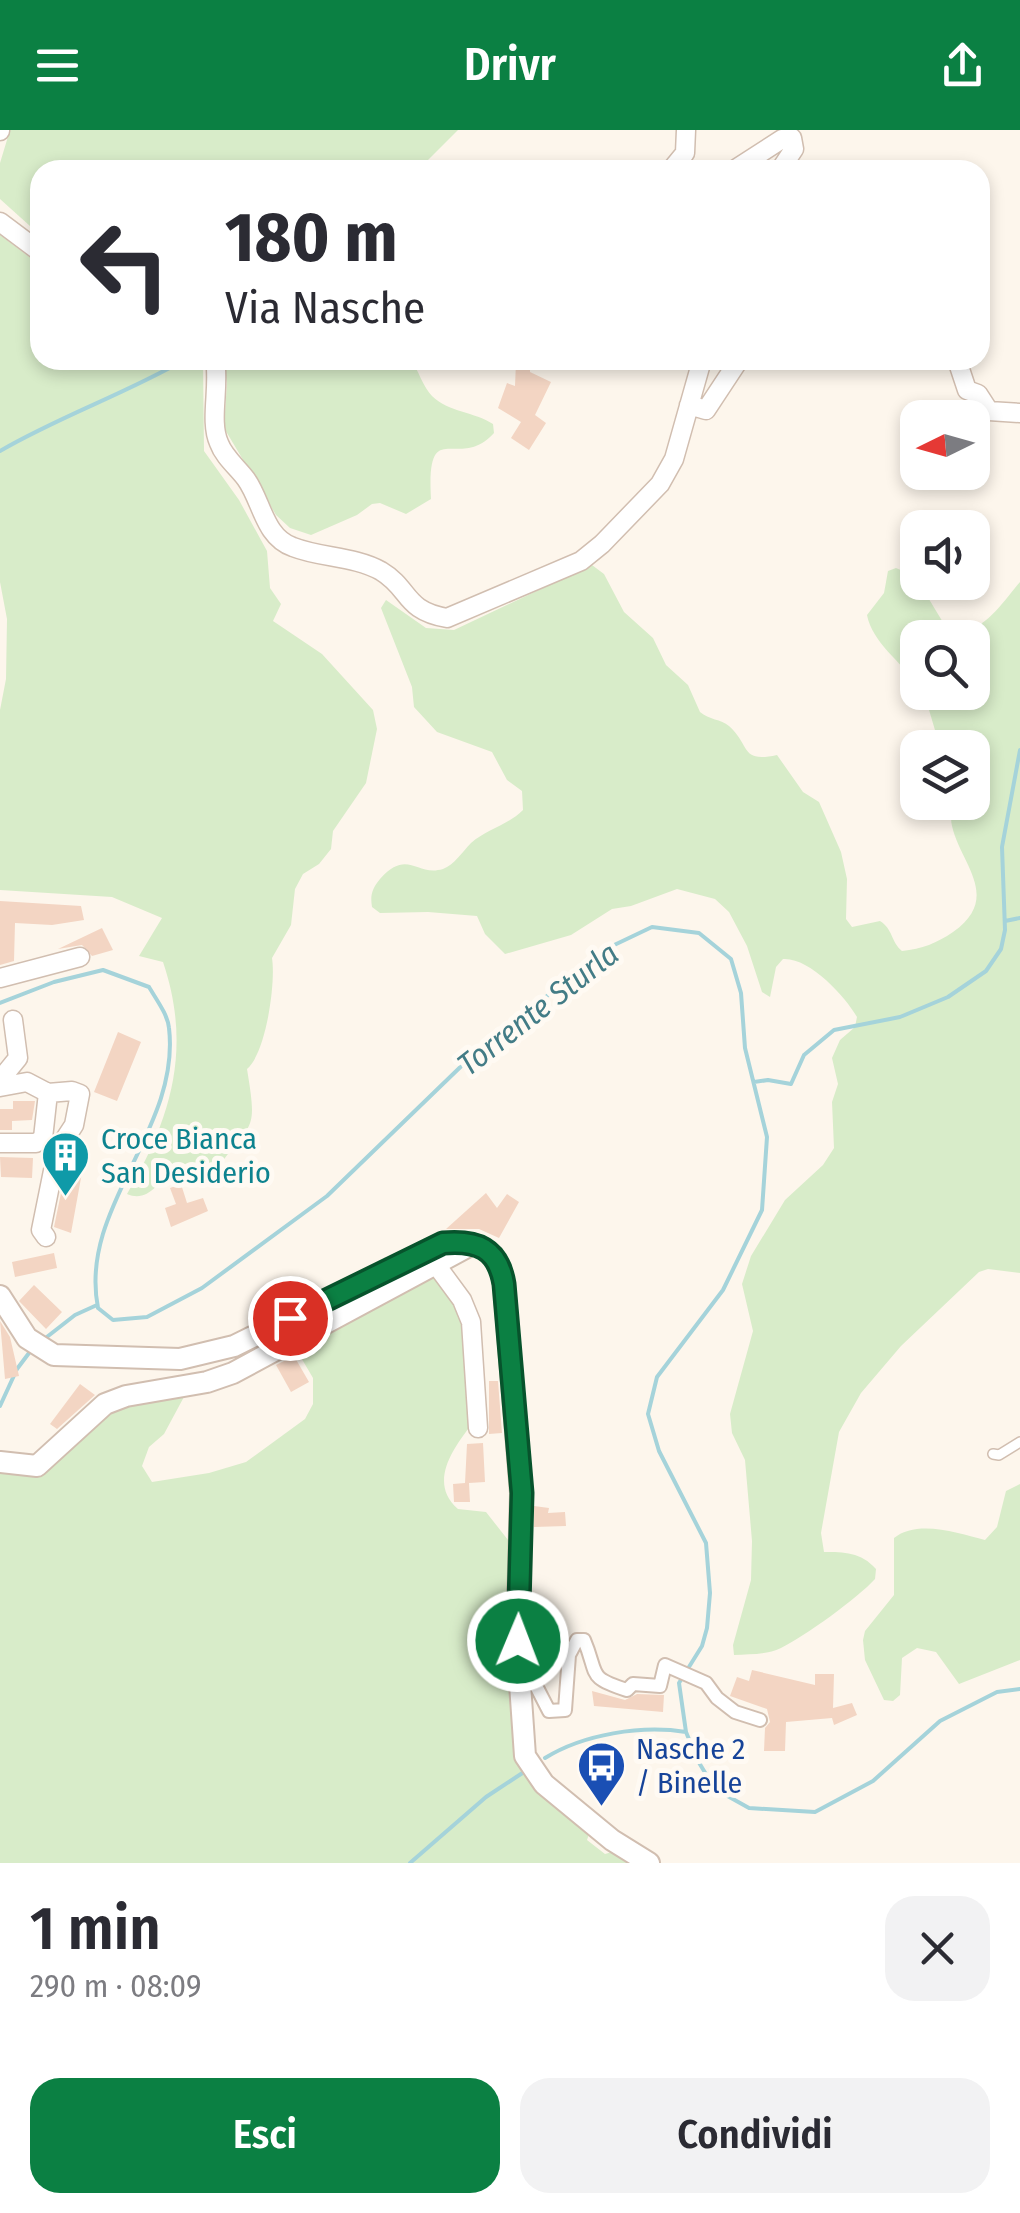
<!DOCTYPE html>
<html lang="it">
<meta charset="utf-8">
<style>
body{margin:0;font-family:"Fira Sans Condensed",sans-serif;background:#f2f2f3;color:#2b2b33;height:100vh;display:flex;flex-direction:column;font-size:38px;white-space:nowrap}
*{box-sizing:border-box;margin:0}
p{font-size:32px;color:#7c7c81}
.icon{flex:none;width:55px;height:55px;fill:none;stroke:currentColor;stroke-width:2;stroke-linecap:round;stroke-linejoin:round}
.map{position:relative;height:1733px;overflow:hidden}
.drawer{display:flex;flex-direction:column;background:#fff;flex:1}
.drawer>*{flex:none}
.banner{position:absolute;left:30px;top:30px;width:960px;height:210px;border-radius:30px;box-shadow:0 5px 15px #0003;background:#fff;color:#2b2b33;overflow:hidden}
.needle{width:65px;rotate:265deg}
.controls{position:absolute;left:900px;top:270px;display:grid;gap:20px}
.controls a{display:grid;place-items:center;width:90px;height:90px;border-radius:20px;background:#fff;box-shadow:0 5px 15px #0003;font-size:50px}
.pin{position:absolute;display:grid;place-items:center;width:85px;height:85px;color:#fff;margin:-42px;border:5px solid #fff;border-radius:50%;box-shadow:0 2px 10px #0007}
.me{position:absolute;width:110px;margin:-55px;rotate:1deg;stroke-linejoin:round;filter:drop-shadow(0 0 8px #0008)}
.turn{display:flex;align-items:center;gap:35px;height:210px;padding:0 30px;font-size:45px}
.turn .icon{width:130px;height:130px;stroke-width:2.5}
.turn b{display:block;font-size:70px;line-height:85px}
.round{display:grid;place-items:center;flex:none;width:105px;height:105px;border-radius:30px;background:#f2f2f3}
.head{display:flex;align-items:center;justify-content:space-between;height:170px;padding:0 30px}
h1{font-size:60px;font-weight:600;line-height:75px}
.action{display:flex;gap:20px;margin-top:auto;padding:20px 30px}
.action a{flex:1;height:115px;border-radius:30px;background:#0b8043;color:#fff;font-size:40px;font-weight:600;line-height:115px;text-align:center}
.action a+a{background:#f2f2f3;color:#2b2b33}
header{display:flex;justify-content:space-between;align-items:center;height:130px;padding:0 30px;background:#0b8043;color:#fff;font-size:45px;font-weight:600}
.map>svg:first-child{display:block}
.green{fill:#d8ecc9}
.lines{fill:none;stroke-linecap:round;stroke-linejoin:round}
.stream{stroke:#a5d3da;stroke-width:4}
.building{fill:#f3d5c3}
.service-casing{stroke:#d1beb0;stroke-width:12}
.pedestrian-casing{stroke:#d1beb0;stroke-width:16}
.minor-casing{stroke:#d1beb0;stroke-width:21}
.tertiary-casing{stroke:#d1beb0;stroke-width:24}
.service{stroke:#fff;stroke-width:9}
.pedestrian{stroke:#fff;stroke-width:12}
.minor{stroke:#fff;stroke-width:18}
.tertiary{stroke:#fff;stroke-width:20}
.route-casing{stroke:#07532c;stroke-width:25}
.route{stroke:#0b8043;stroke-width:18}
.labels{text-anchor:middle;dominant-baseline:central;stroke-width:10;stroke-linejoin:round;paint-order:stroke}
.culture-label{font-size:30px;fill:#0d838f;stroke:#fffaf3;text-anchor:start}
.transit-label{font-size:30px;fill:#164399;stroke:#fffaf3;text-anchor:start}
.water-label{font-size:32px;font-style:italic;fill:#437c86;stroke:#fffaf3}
</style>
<header><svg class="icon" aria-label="menu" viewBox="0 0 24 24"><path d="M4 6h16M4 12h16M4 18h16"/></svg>Drivr<svg class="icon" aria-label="share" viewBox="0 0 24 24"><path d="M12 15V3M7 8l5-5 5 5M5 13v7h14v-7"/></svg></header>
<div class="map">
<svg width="1020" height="1733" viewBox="0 0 1020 1733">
<rect width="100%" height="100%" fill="#fdf6ec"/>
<!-- green -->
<path class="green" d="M 10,0 L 458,0 L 418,40 L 40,40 L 40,105 L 0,69 L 0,33 Z
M 0,105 L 40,135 L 40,230 L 203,230 L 204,321 L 239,370 L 267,421 L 270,458 L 281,474 L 273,491 L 322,524 L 373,580 L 377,599 L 366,653 L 333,701 L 331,719 L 319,734 L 303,744 L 295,759 L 291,795 L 272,828 C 276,853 266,923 247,939 C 258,1005 252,989 217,1039 L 171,1040 C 159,1053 147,1073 127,1064 C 172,987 192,918 163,832 L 139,826 L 162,788 L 112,767 L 0,760 L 0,580 L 6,549 L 7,489 L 0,452 Z
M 224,230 L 412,230 C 418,241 424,258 432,266 C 448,282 475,282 493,294 L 494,303 C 458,343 426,283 431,369 L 406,384 L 380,373 L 372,374 L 357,385 L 311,405 L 290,398 L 276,385 L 224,298 L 227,253 Z
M 592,435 L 604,444 L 624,482 L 653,508 L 666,535 L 688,555 L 700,582 C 709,590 721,589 729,596 C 751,616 740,633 777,625 L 803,662 L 819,672 L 841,722 L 847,749 L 846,789 L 852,797 L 880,791 C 893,799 891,812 902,821 C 922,819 937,813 953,802 C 1002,767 961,735 952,696 C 950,689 952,680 952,673 L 972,672 L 972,618 L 940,617 L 924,563 L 972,562 L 972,508 L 918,508 L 917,554 C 901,532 872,512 867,485 L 884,463 L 888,441 L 896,438 L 915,446 L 947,499 C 980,510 1001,474 1020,452 L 1020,1143 L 988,1139 L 979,1142 L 901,1216 L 861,1263 L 839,1302 L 821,1403 L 824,1422 C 844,1422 861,1422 876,1439 L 875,1449 C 859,1467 804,1507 781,1518 C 766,1525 750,1524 734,1525 L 733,1515 L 751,1450 L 752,1411 L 745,1330 L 732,1303 L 730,1284 L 753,1201 L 742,1154 L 751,1126 L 785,1070 L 823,1035 L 834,1018 L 832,972 L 838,954 L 832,928 L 840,910 L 855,897 L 857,887 C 845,866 809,827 783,829 L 776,837 L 770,867 L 762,862 L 747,816 L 729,782 L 715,769 L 677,759 L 631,776 L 612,779 L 571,805 L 505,824 L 485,804 L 477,786 L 428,782 L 380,783 L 372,777 C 370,765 372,759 380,749 C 408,718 416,747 443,739 C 454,735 463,721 471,713 C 487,699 508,695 523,680 L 522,661 L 507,650 L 492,622 L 437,602 L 414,577 L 412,557 L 381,478 L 386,470 L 426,498 L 454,500 Z
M 438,1144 L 464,1192 L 471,1295 C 453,1319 428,1353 458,1379 L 486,1382 L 512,1415 L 514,1622 L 525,1645 L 590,1701 L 587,1710 L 605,1724 L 612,1722 L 634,1733 L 0,1733 L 0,1338 L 40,1342 C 98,1288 104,1277 185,1265 L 164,1304 L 149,1317 L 142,1336 L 152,1352 L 209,1343 L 246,1332 L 305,1289 L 313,1274 L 313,1248 L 296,1219 Z
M 1020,1354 L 1020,1530 L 959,1554 L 936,1522 L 917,1518 L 902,1528 L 900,1565 L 893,1571 L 884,1570 L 865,1530 L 863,1510 L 865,1501 L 894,1465 L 894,1408 C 917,1389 959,1403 985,1410 L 997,1397 L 1006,1361 Z"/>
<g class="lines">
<!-- stream -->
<path class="stream" d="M 0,321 C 60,286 125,264 184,230
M 1005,791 L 1020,788
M 0,873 L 54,852 L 103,840 L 149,857 C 156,869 168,885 169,898 C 181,1000 78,1077 98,1178 L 113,1190 L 147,1187 L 202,1158 L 327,1066 L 479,919 L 610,817 L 652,797 L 699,803 L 731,829 L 741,863 L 745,918 L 767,1007 L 762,1080 L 723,1160 L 657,1247 L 648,1284 L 659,1321 L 706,1413 L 710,1463 L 707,1498 L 702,1516 L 679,1553 L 686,1602 L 698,1631 L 715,1659 L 749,1678 L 815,1682 L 873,1651 L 940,1591 L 997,1562 L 1020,1559
M 754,952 L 768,950 L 791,954 L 804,925 L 834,900 L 900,887 L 948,867 L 986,841 L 1001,819 L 1005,800 L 1002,717 L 1020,620
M 43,1210 L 75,1185 L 97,1175
M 0,1276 L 17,1239 L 32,1219
M 545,1628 C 584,1604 641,1595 686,1602
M 410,1733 L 486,1667 L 527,1640"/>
</g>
<!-- building -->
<path class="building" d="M 516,232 L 530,232 L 530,242 L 551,252 L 535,285 L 546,293 L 529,320 L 511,308 L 521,292 L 498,278 L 507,253 L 515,256 Z
M 0,771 L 81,776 L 84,790 L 52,795 L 15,793 L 14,831 L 0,835 Z
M 102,798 L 113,820 L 92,826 L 82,815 L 58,819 Z
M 118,902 L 141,912 L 117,971 L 94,962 Z
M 13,971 L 35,971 L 32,990 L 12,991 L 12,1000 L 0,1000 L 0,979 L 13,979 Z
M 0,1027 L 33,1028 L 32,1048 L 1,1047 Z
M 67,1034 L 83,1037 L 71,1103 L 54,1097 Z
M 181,1054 L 187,1073 L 203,1068 L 208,1081 L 171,1097 L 165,1078 L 176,1074 L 170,1058 Z
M 486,1063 L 497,1078 L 507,1064 L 519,1072 L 499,1108 L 479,1099 L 446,1099 Z
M 54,1123 L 57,1138 L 15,1147 L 12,1132 Z
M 34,1155 L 62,1182 L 46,1199 L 19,1171 Z
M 0,1191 L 10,1207 L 19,1246 L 5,1249 Z
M 294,1226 L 309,1252 L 291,1262 L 276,1235 Z
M 489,1251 L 498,1251 L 502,1303 L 489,1304 Z
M 80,1254 L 95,1265 L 57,1299 L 50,1294 Z
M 483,1313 L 485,1352 L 469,1353 L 470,1372 L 454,1372 L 453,1354 L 465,1353 L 467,1314 Z
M 534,1376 L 549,1378 L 548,1383 L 565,1382 L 566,1396 L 534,1397 Z
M 752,1540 L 815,1555 L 815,1544 L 834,1544 L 833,1578 L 852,1573 L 857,1585 L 834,1595 L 832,1588 L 786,1592 L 785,1621 L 764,1621 L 765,1598 L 770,1592 L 767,1579 L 730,1566 L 737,1547 L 749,1551 Z
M 592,1561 L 625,1570 L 637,1564 L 664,1565 L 663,1582 L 594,1576 Z"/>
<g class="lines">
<defs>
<path id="service" d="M 993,1324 L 999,1325 L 1020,1312"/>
<path id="pedestrian" d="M 517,1511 L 530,1516 L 533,1550 L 549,1581 L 565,1580 L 569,1525 L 577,1510 L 584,1510 C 599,1545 586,1547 627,1560 L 633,1554 L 660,1556 L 665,1535 L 706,1553 L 717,1568 L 735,1582 L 760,1590"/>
<path id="minor" d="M 0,1 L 0,0
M 671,40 L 685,23 L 686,0
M 734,40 L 782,9 L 792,8 L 794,19 L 780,40
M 0,92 L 40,122
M 215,230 C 220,257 209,291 219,313 C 224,327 238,338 246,349 C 262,371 264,407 293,417 C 321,428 354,426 381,441 C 411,459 403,480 447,488 L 581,431 L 602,414 L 660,354 L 674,329 L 702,230
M 957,230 L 967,260 L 978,264 L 989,281 L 1020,283
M 689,275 L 706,280 L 739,230
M 0,848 L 80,827
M 0,950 L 18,928 L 13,890
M 0,957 L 27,952 L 48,963 L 43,1008 L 36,1013 L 0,1013
M 46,1107 L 41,1100 L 57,1021 L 74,995 L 80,964 L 72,961 L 48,963
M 434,1132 L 462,1170 L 471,1192 L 478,1298"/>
<path id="tertiary" d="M 0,1166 L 27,1208 L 54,1225 L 180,1229 L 234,1216 L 443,1113 C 477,1110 498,1118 504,1154 L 521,1363 L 517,1511 L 525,1626 L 544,1654 L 612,1710 L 649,1733
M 0,1332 L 37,1336 L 105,1274 L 126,1266 L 207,1252 L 233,1243 L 469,1116"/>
</defs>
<!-- service casing -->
<use href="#service" class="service-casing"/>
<!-- pedestrian casing -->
<use href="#pedestrian" class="pedestrian-casing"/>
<!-- minor casing -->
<use href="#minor" class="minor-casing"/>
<!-- tertiary casing -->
<use href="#tertiary" class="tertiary-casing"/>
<!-- service -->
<use href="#service" class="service"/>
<!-- pedestrian -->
<use href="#pedestrian" class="pedestrian"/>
<!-- minor -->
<use href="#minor" class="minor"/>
<!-- tertiary -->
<use href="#tertiary" class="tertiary"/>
</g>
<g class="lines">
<defs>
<path id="route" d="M 290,1188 L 443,1113 C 477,1110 498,1118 504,1154 L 522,1363 L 518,1511"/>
</defs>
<!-- route casing -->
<use href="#route" class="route-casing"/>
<!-- route -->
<use href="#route" class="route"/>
</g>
<!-- icons -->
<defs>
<symbol id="building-pin" viewBox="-11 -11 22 30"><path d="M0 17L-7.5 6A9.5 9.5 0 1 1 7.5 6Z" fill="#0f9aa8" stroke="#fffaf3"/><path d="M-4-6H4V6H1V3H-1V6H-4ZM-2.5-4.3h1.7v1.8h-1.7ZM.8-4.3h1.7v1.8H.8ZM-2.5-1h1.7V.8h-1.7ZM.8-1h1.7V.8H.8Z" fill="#fff"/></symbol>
<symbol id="bus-pin" viewBox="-11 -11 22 30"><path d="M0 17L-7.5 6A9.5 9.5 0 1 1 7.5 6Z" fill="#1a4fb4" stroke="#fffaf3"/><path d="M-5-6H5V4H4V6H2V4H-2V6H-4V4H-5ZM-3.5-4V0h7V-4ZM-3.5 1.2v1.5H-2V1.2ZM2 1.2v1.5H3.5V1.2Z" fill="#fff"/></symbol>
</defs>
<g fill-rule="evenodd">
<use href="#building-pin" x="38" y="998" width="55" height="75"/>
<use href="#bus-pin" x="574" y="1608" width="55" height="75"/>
</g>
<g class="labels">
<!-- culture labels -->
<g class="culture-label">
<text x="101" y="1009">Croce Bianca<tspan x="101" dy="34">San Desiderio</tspan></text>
</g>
<!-- transit labels -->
<g class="transit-label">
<text x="636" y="1619">Nasche 2<tspan x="636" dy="34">/ Binelle</tspan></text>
</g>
<!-- water labels -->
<g class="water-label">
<text transform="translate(538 879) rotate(-38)">Torrente Sturla</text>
</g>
</g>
</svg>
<div class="controls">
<a><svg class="needle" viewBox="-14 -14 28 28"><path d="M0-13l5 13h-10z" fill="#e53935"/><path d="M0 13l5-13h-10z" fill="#7c7c81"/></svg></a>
<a><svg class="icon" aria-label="sound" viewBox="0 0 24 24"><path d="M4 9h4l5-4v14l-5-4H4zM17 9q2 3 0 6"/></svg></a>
<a><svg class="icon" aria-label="search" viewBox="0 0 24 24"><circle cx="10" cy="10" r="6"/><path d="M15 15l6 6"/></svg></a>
<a><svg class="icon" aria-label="layers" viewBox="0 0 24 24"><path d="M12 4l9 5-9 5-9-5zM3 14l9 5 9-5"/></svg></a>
</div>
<div class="pin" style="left:290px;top:1188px;background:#d93025"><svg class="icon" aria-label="arrive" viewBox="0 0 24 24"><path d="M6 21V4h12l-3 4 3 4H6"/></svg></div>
<svg class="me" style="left:518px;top:1511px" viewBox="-20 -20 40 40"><circle r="17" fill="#0b8043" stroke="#fff" stroke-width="3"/><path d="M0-11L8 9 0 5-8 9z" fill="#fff"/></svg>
<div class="banner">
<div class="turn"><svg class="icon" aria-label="left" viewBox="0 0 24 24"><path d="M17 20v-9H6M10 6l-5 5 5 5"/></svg><div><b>180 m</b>Via Nasche</div></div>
</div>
</div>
<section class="drawer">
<div class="head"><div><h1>1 min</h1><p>290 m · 08:09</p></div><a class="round"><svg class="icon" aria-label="close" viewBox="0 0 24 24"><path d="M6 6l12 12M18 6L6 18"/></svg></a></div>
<div class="action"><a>Esci</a><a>Condividi</a></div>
</section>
